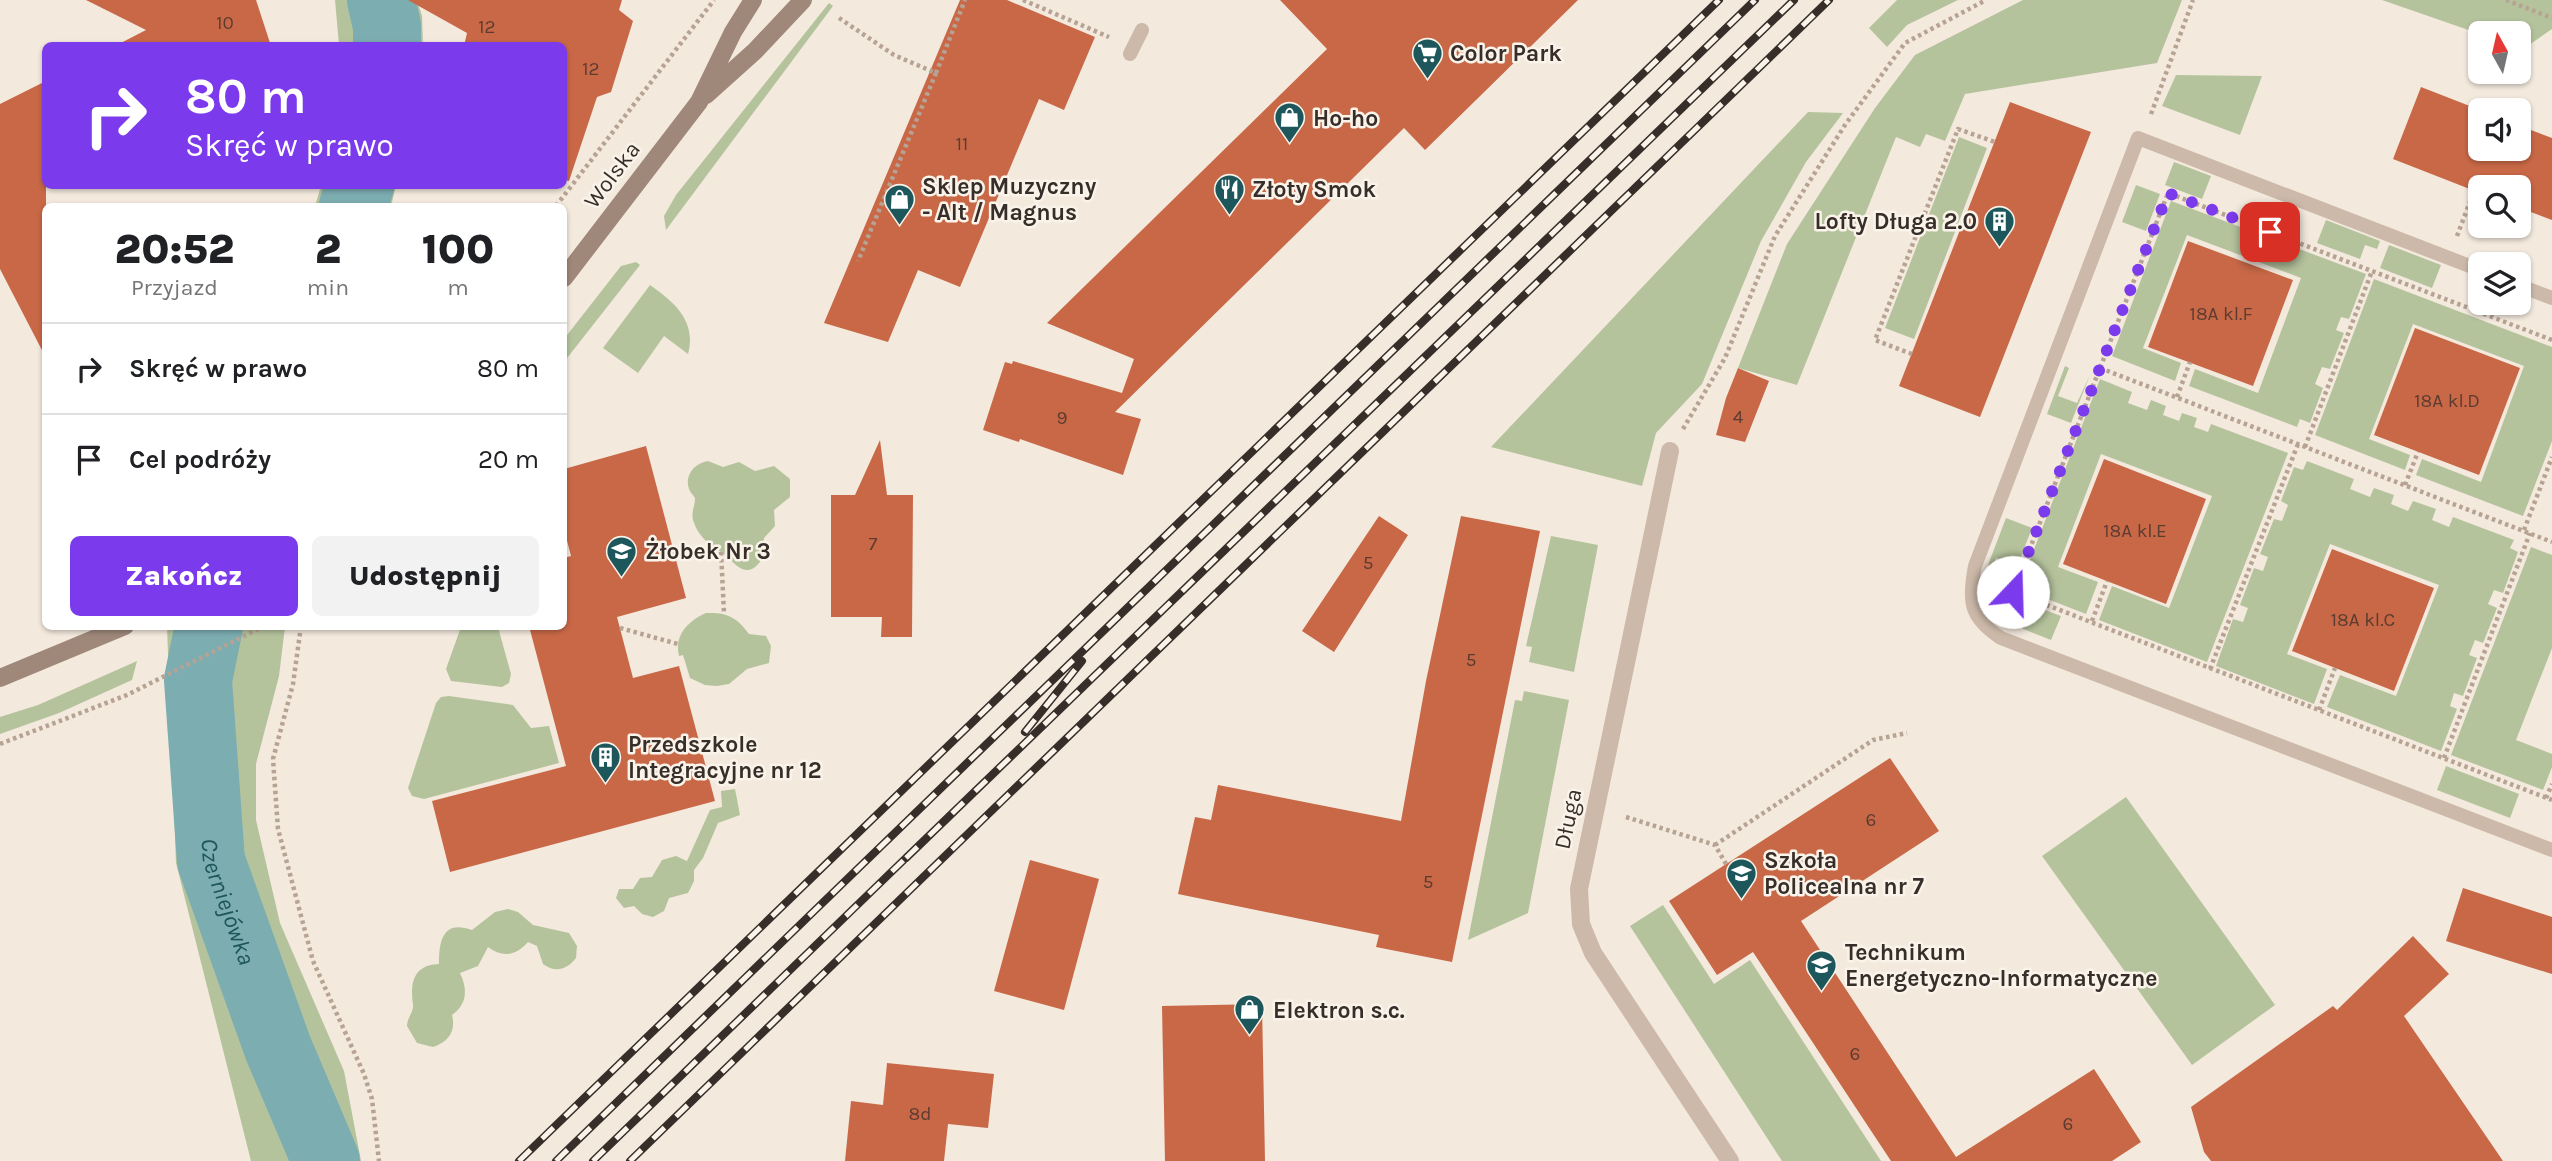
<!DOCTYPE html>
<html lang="pl">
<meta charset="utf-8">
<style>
body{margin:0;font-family:Karla,sans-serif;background:#f2f2f2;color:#202124;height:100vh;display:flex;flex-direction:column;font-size:26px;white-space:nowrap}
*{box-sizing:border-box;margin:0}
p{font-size:23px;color:#757577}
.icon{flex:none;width:38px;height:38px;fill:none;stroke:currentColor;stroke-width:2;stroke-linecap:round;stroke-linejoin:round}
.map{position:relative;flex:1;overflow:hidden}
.drawer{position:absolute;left:42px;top:203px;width:525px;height:427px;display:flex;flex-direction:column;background:#fff;border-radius:10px;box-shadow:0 2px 5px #0004}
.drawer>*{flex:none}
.banner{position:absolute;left:42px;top:42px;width:525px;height:147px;border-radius:10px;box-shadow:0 2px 5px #0004;background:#7c3aed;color:#fff;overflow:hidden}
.needle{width:46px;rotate:352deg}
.buttons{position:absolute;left:2468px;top:21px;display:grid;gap:14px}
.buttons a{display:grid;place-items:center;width:63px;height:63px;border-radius:10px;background:#fff;box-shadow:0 2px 5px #0004;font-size:35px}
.pin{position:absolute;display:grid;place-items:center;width:60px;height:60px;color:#fff;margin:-30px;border-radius:14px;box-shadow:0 4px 10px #0006}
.me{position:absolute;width:77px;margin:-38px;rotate:21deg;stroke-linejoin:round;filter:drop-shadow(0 0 5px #0008)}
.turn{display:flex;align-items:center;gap:24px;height:147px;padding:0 28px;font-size:32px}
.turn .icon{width:91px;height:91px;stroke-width:2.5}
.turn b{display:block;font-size:49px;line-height:60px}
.eta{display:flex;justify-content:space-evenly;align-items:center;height:119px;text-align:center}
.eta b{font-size:42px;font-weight:800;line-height:49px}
.button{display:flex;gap:14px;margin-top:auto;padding:14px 28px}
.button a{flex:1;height:80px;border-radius:10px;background:#7c3aed;color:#fff;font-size:28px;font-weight:800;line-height:80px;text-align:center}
.button a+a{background:#f2f2f2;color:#202124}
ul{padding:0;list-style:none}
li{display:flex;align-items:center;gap:21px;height:91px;padding:0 28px;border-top:2px solid #e0e0e0}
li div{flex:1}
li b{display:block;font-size:26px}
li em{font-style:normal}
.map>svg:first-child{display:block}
.green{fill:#b5c39d}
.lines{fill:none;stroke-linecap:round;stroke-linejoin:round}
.river{stroke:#7cadb1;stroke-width:68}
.building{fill:#c86847}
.path{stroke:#b7a393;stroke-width:4.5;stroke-dasharray:3.5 3.5;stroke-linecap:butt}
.lane{stroke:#ccb9a9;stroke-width:14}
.street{stroke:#ccb9a9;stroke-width:18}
.secondary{stroke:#9f887a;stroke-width:18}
.rail-casing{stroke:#382e29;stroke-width:8}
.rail{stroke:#faf3ea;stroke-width:5;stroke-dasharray:16;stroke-linecap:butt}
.route{stroke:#7c3aed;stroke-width:12;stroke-dasharray:0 21.6}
.labels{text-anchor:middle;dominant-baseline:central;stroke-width:5;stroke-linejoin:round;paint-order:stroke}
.number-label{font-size:19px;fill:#5c3c30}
.poi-label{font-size:23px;font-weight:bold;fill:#382e29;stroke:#faf3ea;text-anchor:start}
.street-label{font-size:23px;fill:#382e29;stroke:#faf3ea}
.water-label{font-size:24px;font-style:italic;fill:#1d565b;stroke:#faf3ea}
</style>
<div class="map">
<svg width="2552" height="1161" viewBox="0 0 2552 1161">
<rect width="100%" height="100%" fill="#f3e9dd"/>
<!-- green -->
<path class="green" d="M 335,0 L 417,0 L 422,16 L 423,45 L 339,45 Z
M 1897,0 L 1958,0 L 1907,25 L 1887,47 L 1869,28 Z
M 2023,0 L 2182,0 L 2157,63 L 1965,94 L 1945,141 L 1926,134 L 1920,147 L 1896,137 L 1797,385 L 1738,368 L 1787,244 L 1875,108 L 1915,55 Z
M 2382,0 L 2552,0 L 2552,29 L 2523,49 L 2518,47 L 2518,33 L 2480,34 Z
M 829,3 L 833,6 L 666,230 L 664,216 L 676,195 Z
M 2176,75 L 2262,76 L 2240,135 L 2162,106 Z
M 1808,112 L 1843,113 L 1806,162 L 1761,241 L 1702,384 L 1656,433 L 1642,486 L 1491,447 Z
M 1959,137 L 1987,148 L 1914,339 L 1885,328 Z
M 2174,162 L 2211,176 L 2202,199 L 2165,185 Z
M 2136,185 L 2160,194 L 2146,231 L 2122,222 Z
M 321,186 L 396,186 L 391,206 L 315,206 Z
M 2171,201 L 2366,274 L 2349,319 L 2341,317 L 2336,330 L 2344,333 L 2330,369 L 2322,367 L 2315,384 L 2323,388 L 2310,423 L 2300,419 L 2297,427 L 2189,386 L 2195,369 L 2258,393 L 2301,278 L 2187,235 L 2143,348 L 2181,363 L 2175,381 L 2112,356 Z
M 2326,220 L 2380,241 L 2377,249 L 2365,245 L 2360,259 L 2317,243 Z
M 2389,245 L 2441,265 L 2432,288 L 2380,268 Z
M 636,262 L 640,265 L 564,362 L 564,339 L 621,266 Z
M 2374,279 L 2552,347 L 2552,441 L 2523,516 L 2416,475 L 2422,459 L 2481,482 L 2524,366 L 2413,324 L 2369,439 L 2410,455 L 2405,470 L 2315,435 Z
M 650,285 C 674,302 697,321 688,354 L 664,336 L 638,373 L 603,348 Z
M 2065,366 L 2069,368 L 2058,396 L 2077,403 L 2090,375 L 2071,423 L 2047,414 Z
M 2100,379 L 2132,392 L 2128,403 L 2147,410 L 2151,400 L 2166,406 L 2163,415 L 2179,421 L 2182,413 L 2197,418 L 2194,427 L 2208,432 L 2211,424 L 2288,453 L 2207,662 L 2099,620 L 2112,586 L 2169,608 L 2212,496 L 2101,454 L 2058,567 L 2098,582 L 2086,614 L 2019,588 Z
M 708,461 L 723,467 L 739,462 L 755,471 L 774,466 L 790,479 L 790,497 L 774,510 L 775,526 L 764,538 L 764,556 C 746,586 734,560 721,552 C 708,544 698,536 693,520 C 691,512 695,506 695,498 C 694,496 690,492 689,489 C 684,475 695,463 708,461 Z
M 2307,461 L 2354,479 L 2350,489 L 2370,497 L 2374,488 L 2394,495 L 2391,504 L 2408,511 L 2413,501 L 2436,509 L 2432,520 L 2449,527 L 2453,517 L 2514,540 L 2510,548 L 2518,552 L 2503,593 L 2494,590 L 2488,604 L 2497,608 L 2483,643 L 2475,640 L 2469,655 L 2477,658 L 2463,696 L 2454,693 L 2450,706 L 2457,709 L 2441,751 L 2327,707 L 2340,675 L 2396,696 L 2439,585 L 2330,544 L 2287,654 L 2327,669 L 2314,704 L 2216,666 L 2233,619 L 2243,622 L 2248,608 L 2240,605 L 2254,568 L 2263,571 L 2268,557 L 2260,554 L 2274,519 L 2282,521 L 2288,505 L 2281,501 L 2294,467 L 2303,470 Z
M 2006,518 L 2032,528 L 2014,575 L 2009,573 L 2012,564 L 1996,558 L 1992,566 L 1988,565 Z
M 1551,536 L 1598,545 L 1574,672 L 1529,662 L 1532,647 L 1526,646 Z
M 2531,547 L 2552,555 L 2552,648 L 2516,740 L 2552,754 L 2552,767 L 2543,790 L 2451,755 Z
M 2026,603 L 2061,616 L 2051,640 L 2016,626 Z
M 706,613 C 726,612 737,617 749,634 L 766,636 L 771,646 L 769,663 L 747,669 L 729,684 L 717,686 L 705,685 L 690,678 L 683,655 L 679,656 C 674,635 688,621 706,613 Z
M 167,627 L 285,627 L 279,676 L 256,764 L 256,820 L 280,923 L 344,1071 L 361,1161 L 251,1161 L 176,863 Z
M 461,627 L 498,627 L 511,674 L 509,683 L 502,687 L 451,681 L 446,669 Z
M 137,661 L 132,680 L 59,713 L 0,734 L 0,717 L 38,705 Z
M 1524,691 L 1569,700 L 1528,913 L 1468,940 L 1515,700 L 1522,701 Z
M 449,696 L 513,705 L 531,728 L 549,726 L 559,763 L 424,799 L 412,796 L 408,788 L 436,703 L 441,697 Z
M 2446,766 L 2519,794 L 2510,818 L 2437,790 Z
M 735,789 L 740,815 L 718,823 L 703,858 L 694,870 L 694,881 L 688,893 L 669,898 L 664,911 L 653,917 L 642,914 L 634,906 L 624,908 L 616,898 L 619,889 L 633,889 L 640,878 L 652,877 L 662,860 L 676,856 L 687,861 L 710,810 L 722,807 L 721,791 Z
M 2126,797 L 2275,1005 L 2192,1065 L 2042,856 Z
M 1663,905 L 1714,984 L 1750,960 L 1881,1161 L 1782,1161 L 1630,926 Z
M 508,909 L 518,912 L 533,925 L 569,933 L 577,946 L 576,958 C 567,970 555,973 543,964 L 537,946 L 528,942 C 516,956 502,958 488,947 L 478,966 L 460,973 C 468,990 467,1004 452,1015 C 456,1031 449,1042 433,1047 L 417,1043 L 407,1026 C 407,1018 414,1011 413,1005 C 410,983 413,965 439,964 C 439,942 442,919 472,930 L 495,912 Z"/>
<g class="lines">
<!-- river -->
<g class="river">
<path d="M 381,0 L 387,26 L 387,46"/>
<path d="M 353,206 L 360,186"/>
<path id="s1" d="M 209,626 L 198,680 L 211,861 L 278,1048 L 326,1161"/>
</g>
</g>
<!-- building -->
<path class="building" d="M 86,0 L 256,0 L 271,46 L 115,46 L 146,30 Z
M 408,0 L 622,0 L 619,10 L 633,21 L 611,92 L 597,97 L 569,181 L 564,180 L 564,46 L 464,46 L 467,33 Z
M 960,0 L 1007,0 L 1095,37 L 1064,110 L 1039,99 L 960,287 L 918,270 L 888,342 L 824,323 Z
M 1280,0 L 1578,0 L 1425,150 L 1404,128 L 1115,412 L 1141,419 L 1123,475 L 1020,439 L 1019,442 L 983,430 L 1005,362 L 1012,364 L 1013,361 L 1122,393 L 1134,359 L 1047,323 L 1327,49 Z
M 46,81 L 46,358 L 0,269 L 0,104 Z
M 2421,87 L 2480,110 L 2480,149 L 2518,149 L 2518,125 L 2552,138 L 2552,220 L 2518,207 L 2518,187 L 2480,187 L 2480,193 L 2393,159 Z
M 2010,102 L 2091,132 L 1980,417 L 1899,386 Z
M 2188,241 L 2293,280 L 2253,386 L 2148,347 Z
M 2415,328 L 2520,368 L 2479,475 L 2374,435 Z
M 1738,368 L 1769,381 L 1745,442 L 1716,435 L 1726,398 Z
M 880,440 L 887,495 L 913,495 L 912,637 L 881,637 L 882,617 L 831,617 L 831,495 L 855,495 Z
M 646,446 L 686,598 L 617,617 L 633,678 L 679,666 L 715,801 L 450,872 L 432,801 L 566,766 L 529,626 L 564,626 L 564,558 L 571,556 L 564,529 L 564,469 Z
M 2104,459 L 2206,499 L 2166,604 L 2063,564 Z
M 1379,516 L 1408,535 L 1334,652 L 1302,631 Z
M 1461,516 L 1540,531 L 1452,962 L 1376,947 L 1379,935 L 1178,894 L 1195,817 L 1211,820 L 1218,785 L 1401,821 L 1426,681 Z
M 2332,549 L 2434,588 L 2394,691 L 2292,651 Z
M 1890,758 L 1939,831 L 1801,921 L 1956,1157 L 2094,1069 L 2141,1142 L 2112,1161 L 1891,1161 L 1753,952 L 1717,975 L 1669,901 Z
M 1030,860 L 1099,879 L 1064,1010 L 994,991 Z
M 2463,888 L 2552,917 L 2552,974 L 2446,941 Z
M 2413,936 L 2449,974 L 2404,1016 L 2503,1161 L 2211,1161 L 2204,1152 L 2191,1107 L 2333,1006 L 2337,1010 Z
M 1262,1004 L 1265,1161 L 1165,1161 L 1162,1006 Z
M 887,1063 L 994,1074 L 988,1128 L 948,1124 L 944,1161 L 845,1161 L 851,1101 L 883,1105 Z"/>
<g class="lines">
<!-- path -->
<path class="path" d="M 1023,0 L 1109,37
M 2506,0 L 2552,18
M 839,18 L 894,55 L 936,73 L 858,261
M 936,73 L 965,0
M 2151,114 L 2193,0
M 556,206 L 714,0
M 2457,236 L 2474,191
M 2552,340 L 2168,193 L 2013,592 L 2552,800
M 1912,354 L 1875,340 L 1958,129 L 1995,142
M 2100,368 L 2552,542
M 2177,397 L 2190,362
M 1683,429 L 1725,358 L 1775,236 L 1845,125 L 1905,43 L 1986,0
M 2305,447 L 2372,271
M 2405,485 L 2418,452
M 2524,530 L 2552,457
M 721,552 L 724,613
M 2092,621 L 2107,581
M 301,626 L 293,684 L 273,759 L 278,829 L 313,961 L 364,1074 L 372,1099 L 379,1161
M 620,628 L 678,644
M 2210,669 L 2298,444
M 2319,710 L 2335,668
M 0,744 L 127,695 L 264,626
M 2444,758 L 2530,533
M 2546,798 L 2552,784
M 1626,817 L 1715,845 L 1726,864
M 1715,845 L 1873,740 L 1907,733"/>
<!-- lane -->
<path class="lane" d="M 1130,54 L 1142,30
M 2480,270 L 2138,138 L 1975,566 C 1968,602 1970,618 2001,638 L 2552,850
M 2518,285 L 2552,298"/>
<!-- street -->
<path class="street" d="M 1670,451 L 1579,889 L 1581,924 L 1593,953 L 1730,1161"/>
<!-- secondary -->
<path class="secondary" d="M 706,95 L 755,51 L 803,0
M 564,278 L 699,102 L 733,32 L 753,0
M 0,678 L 125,626"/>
<defs>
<path id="rail" d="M 1025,732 L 1082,661
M 906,858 L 1794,0
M 519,1161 L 1719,0
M 556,1161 L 1755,0
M 593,1161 L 912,852
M 630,1161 L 1829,0"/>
</defs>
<!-- rail casing -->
<use href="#rail" class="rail-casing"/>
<!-- rail -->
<use href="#rail" class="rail"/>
</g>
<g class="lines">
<!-- route -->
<path class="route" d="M 2013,592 L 2168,193 L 2270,232"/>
</g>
<!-- icons -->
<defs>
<symbol id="supermarket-pin" viewBox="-11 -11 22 30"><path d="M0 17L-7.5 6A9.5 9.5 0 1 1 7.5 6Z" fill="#1d565b" stroke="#faf3ea"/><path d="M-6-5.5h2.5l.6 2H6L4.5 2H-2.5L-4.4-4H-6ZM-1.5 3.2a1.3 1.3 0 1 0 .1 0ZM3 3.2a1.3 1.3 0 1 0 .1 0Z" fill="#fff"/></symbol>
<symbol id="shop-pin" viewBox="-11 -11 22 30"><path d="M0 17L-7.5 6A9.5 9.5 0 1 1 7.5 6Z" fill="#1d565b" stroke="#faf3ea"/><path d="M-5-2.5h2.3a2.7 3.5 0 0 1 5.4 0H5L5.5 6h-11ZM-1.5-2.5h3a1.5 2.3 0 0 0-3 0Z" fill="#fff"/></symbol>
<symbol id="restaurant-pin" viewBox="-11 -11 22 30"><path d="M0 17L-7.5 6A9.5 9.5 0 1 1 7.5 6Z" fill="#1d565b" stroke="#faf3ea"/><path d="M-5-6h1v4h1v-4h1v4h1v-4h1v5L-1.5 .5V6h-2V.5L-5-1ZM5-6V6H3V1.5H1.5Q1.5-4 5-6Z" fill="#fff"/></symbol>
<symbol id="building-pin" viewBox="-11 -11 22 30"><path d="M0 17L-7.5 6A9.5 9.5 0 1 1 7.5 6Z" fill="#1d565b" stroke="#faf3ea"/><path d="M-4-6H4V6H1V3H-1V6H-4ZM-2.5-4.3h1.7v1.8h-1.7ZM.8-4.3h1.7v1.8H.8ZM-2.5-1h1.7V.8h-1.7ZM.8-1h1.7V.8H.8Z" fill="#fff"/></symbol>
<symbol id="school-pin" viewBox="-11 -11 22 30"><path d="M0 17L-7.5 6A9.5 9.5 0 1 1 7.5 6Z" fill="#1d565b" stroke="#faf3ea"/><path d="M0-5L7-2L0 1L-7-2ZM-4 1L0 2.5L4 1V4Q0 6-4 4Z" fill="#fff"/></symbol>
<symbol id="university-pin" viewBox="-11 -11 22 30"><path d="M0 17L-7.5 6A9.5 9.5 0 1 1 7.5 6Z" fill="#1d565b" stroke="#faf3ea"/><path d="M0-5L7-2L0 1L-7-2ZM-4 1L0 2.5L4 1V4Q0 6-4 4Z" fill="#fff"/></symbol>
</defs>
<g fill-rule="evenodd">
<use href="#supermarket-pin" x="1410" y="36" width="35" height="47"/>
<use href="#shop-pin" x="1272" y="100" width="35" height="47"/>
<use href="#restaurant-pin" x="1212" y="172" width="35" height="47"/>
<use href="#shop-pin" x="882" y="182" width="35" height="47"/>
<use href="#building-pin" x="1982" y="204" width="35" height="47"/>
<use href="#school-pin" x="604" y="534" width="35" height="47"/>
<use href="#building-pin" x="588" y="740" width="35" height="47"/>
<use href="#university-pin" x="1724" y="856" width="35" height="47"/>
<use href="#school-pin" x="1804" y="948" width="35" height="47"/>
<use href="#shop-pin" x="1232" y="992" width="35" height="47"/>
</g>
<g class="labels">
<!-- number labels -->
<g class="number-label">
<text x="225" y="23">10</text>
<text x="487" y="27">12</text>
<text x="591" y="69">12</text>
<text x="962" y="144">11</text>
<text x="2221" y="314">18A kl.F</text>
<text x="2447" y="401">18A kl.D</text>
<text x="1738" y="417">4</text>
<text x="1062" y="418">9</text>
<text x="2135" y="531">18A kl.E</text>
<text x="873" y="544">7</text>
<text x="1368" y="563">5</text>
<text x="2363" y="620">18A kl.C</text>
<text x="1471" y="660">5</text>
<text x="1871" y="820">6</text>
<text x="1428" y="882">5</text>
<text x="1855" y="1054">6</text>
<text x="920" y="1114">8d</text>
<text x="2068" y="1124">6</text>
</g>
<!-- poi labels -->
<g class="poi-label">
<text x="1450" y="53">Color Park</text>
<text x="1313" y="118">Ho-ho</text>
<text x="922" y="186">Sklep Muzyczny<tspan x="922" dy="26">- Alt / Magnus</tspan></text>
<text x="1252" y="189">Złoty Smok</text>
<text x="1977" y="221" text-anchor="end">Lofty Długa 2.0</text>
<text x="645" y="551">Żłobek Nr 3</text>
<text x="628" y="744">Przedszkole<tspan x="628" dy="26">Integracyjne nr 12</tspan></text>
<text x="1764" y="860">Szkoła<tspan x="1764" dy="26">Policealna nr 7</tspan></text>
<text x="1845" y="952">Technikum<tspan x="1845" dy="26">Energetyczno-Informatyczne</tspan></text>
<text x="1273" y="1010">Elektron s.c.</text>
</g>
<!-- street labels -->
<g class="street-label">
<text transform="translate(612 175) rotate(-53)">Wolska</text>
<text transform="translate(1568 819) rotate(-78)">Długa</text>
</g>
<!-- water labels -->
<g class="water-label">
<text stroke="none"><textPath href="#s1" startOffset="280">Czerniejówka</textPath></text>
</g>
</g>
</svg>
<div class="buttons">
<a><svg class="needle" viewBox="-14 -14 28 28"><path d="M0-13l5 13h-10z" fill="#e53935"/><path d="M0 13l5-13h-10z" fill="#757577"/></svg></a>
<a><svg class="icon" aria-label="sound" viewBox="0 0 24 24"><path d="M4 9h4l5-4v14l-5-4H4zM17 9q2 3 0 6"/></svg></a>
<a><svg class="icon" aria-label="search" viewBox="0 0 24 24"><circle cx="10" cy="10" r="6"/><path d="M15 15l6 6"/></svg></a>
<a><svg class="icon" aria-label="layers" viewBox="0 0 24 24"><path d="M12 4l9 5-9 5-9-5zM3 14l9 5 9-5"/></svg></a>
</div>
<div class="pin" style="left:2270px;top:232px;background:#d93025"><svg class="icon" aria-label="arrive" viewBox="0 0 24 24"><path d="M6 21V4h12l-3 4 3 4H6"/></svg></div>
<svg class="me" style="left:2013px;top:592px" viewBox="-20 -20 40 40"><circle r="19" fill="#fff"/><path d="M0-13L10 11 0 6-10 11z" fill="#7c3aed"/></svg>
<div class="banner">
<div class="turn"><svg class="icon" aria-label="right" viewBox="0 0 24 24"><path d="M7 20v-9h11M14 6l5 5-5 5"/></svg><div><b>80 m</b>Skręć w prawo</div></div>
</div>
<section class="drawer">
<div class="eta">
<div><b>20:52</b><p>Przyjazd</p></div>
<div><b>2</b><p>min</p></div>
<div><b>100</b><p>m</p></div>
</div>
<ul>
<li><svg class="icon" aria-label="right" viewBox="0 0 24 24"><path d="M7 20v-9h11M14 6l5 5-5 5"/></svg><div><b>Skręć w prawo</b></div><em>80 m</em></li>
<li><svg class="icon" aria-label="arrive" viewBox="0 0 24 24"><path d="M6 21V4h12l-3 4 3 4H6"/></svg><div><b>Cel podróży</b></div><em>20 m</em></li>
</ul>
<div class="button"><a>Zakończ</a><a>Udostępnij</a></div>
</section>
</div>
